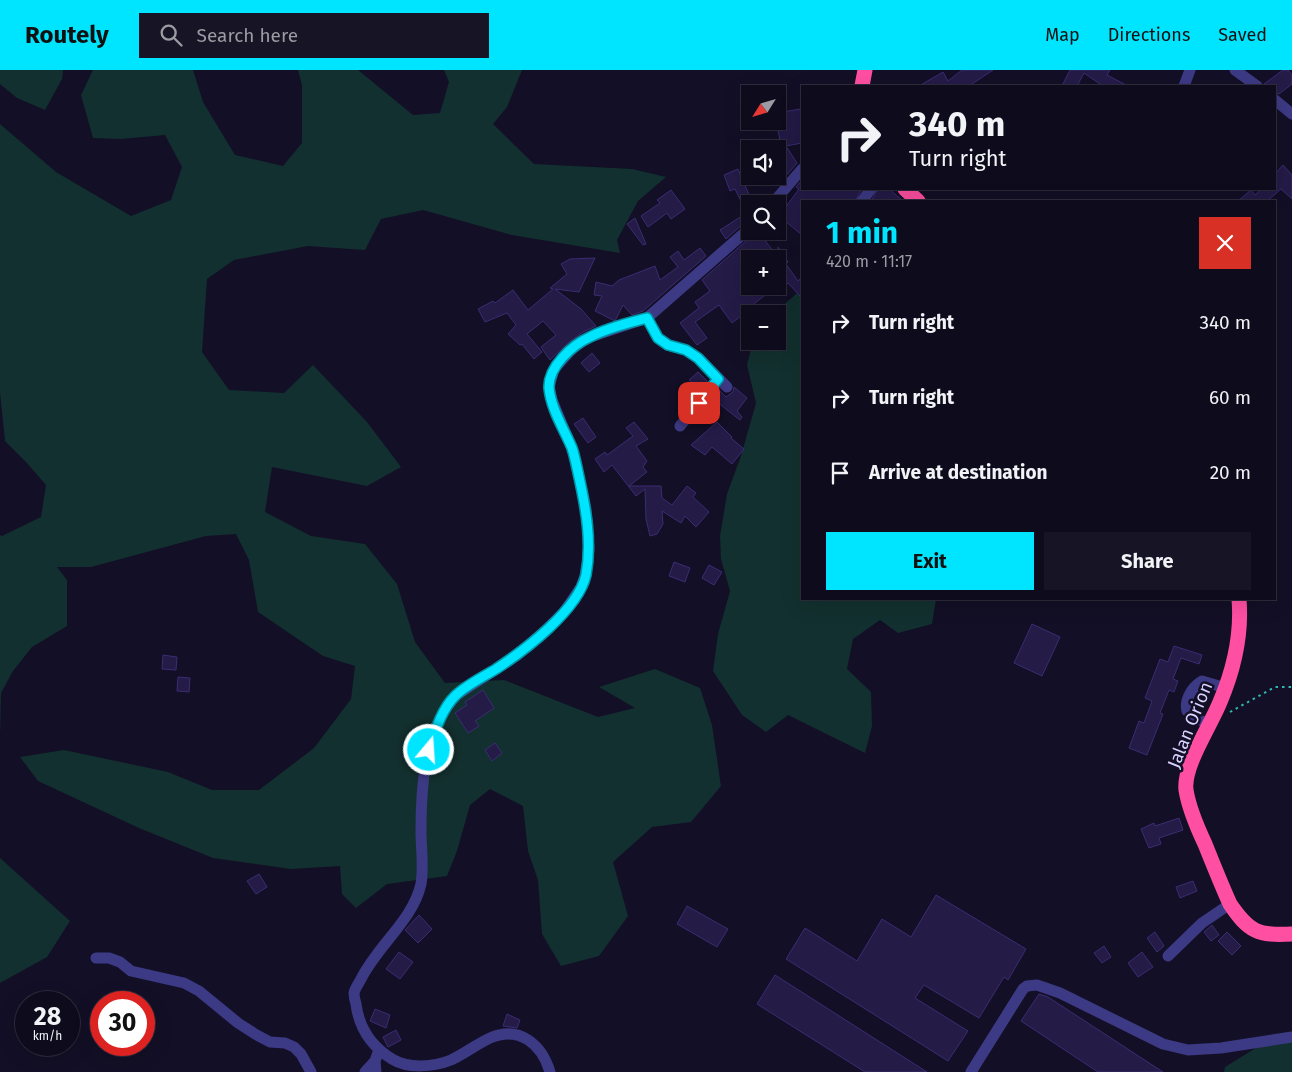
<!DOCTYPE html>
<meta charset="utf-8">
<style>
body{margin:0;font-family:"Fira Sans",sans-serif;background:#171425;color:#f1f3f6;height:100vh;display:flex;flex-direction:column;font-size:19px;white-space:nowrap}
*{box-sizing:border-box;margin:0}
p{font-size:16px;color:#9b9ba3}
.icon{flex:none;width:28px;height:28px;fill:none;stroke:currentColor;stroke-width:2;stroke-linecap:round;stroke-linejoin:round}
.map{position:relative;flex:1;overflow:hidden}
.sheet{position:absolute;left:801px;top:130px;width:475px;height:400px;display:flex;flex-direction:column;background:#0e0b1c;border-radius:0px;box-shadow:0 5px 20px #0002,0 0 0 1px #2e2b3b}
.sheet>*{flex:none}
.banner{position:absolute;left:801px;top:15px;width:475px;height:105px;border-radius:0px;box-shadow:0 5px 20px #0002,0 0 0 1px #2e2b3b;background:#0e0b1c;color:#f1f3f6;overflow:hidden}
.needle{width:32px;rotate:233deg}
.tools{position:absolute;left:741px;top:15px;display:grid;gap:10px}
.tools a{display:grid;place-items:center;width:45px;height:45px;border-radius:0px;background:#0e0b1c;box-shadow:0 5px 20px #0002,0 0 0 1px #2e2b3b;font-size:25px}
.speed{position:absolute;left:15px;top:921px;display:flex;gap:10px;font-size:25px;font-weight:700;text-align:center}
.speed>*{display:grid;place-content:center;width:65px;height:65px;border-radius:50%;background:#0e0b1c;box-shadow:0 5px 20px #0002,0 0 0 1px #2e2b3b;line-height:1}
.speed small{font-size:12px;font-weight:400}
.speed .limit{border:8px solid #d22;background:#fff;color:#111}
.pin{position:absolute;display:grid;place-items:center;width:42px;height:42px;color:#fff;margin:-21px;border-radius:10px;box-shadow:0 2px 8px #0006}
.me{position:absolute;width:55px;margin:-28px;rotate:18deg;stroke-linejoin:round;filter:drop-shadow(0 0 4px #0008)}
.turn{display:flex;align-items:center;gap:18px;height:105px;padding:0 25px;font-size:22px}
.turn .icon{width:65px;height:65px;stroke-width:2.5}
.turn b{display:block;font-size:35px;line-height:42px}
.round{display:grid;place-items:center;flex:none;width:52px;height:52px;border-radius:0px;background:#171425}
.head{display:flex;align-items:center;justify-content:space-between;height:85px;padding:0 25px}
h1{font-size:30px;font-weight:700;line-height:38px;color:#00e5ff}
.button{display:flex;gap:10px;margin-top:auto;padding:10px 25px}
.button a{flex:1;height:58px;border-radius:0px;background:#00e5ff;color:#111;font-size:20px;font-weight:700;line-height:58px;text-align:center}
.button a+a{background:#171425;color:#f1f3f6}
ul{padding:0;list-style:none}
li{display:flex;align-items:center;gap:15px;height:75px;padding:0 25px}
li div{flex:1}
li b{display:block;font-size:19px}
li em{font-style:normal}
header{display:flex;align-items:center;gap:30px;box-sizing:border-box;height:70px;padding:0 25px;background:#00e5ff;color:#111}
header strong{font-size:24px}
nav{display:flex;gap:28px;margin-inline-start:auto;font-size:18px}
.search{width:350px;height:45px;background:#171425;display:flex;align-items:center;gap:12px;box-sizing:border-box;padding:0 18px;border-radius:0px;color:#9b9ba3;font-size:19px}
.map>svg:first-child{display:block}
.green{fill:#12302f}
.building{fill:#241b47;stroke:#3b2d73}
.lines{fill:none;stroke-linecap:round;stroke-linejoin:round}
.path{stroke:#2fb8b0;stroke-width:2;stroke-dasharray:2.5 4;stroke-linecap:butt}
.minor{stroke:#3d3a85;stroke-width:11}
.highway{stroke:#ff4fa3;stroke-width:15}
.route-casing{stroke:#0095a6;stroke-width:12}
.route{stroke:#00e5ff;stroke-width:9}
.labels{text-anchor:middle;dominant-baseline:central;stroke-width:5;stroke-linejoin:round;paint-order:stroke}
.street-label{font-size:18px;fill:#d9d4ff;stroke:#130f26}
</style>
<header>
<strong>Routely</strong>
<div class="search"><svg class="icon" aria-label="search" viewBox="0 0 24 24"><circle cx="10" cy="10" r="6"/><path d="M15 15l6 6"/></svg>Search here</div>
<nav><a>Map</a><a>Directions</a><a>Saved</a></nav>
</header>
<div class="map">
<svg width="1292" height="1002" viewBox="0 0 1292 1002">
<rect width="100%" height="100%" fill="#130f26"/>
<!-- green -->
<path class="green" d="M 0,0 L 63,0 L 62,9 L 45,40 L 17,28 L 0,14 Z
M 93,0 L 193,0 L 203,32 L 235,85 L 283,96 L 302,73 L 302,15 L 298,0 L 358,0 L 413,45 L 440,43 L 449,12 L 444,0 L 522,0 L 507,37 L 493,54 L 534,94 L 632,99 L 666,107 L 638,131 L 617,170 L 620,183 L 512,165 L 423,140 L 381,149 L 365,180 L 308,176 L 234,190 L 207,209 L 202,282 L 229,320 L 284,323 L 313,295 L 367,352 L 401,397 L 367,416 L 272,397 L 265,442 L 311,466 L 365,474 L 397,514 L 415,572 L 445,613 L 504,610 L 598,647 L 635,638 L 599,617 L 655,599 L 700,618 L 712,655 L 721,716 L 691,752 L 652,757 L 613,792 L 628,846 L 599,886 L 561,896 L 542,864 L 538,810 L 528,781 L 523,736 L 490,719 L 470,735 L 457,781 L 447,806 L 387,814 L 356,838 L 342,824 L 340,796 L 291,799 L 213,788 L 139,758 L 38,711 L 20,687 L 64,680 L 168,702 L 212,720 L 259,720 L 314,678 L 351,629 L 355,596 L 323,586 L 258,542 L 249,490 L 236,464 L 206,466 L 91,497 L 57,497 L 67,510 L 67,556 L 32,577 L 13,601 L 1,623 L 0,666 L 0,465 L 2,466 L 41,447 L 46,415 L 26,392 L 5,371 L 0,322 L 0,54 L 56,102 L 131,146 L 171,130 L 182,97 L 165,65 L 121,69 L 93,68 L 81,25 Z
M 802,219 L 802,529 L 936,529 L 932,554 L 898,563 L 880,550 L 853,569 L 847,599 L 871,622 L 872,656 L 865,683 L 788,645 L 766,662 L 742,645 L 713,601 L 718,564 L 730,521 L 721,489 L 720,466 L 727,424 L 741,386 L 756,333 L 747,295 L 753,271 L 778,271 L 778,244 L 773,244 Z
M 0,788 L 70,851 L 47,887 L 0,913 Z
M 1292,972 L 1292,1002 L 1224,1002 L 1225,997 L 1259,976 Z"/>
<!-- building -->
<path class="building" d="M 962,0 L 993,0 L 969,16 L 919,16 L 943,2 L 948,11 Z
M 1070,0 L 1110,0 L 1107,5 L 1128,16 L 1103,16 L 1084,3 L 1077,16 L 1062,16 Z
M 1283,0 L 1288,0 L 1292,5 L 1292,14 L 1279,24 L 1275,23 L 1275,16 L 1264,16 L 1264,14 Z
M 800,39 L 802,50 L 802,73 L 786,76 L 797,93 L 785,107 L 778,96 L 778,93 L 784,89 L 776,51 L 778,43 Z
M 1283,95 L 1292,105 L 1292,129 L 1281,119 L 1267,131 L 1238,131 L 1251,120 L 1255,125 L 1262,119 L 1275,119 L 1275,104 Z
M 738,99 L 753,134 L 750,134 L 750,137 L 745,139 L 735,119 L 730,121 L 724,105 Z
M 802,110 L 802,119 L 862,119 L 855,131 L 802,131 L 802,165 L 779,146 L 799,119 L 796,117 Z
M 878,119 L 889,119 L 903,131 L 871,131 Z
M 671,120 L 685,139 L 671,149 L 667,143 L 648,157 L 641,146 L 660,133 L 657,130 Z
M 745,144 L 750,151 L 745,152 L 726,169 L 720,160 Z
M 635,148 L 646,174 L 643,175 L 627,154 Z
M 755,163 L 763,168 L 778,187 L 778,177 L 788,192 L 786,194 L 798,211 L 802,207 L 802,228 L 788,213 L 778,221 L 778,189 L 750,189 L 750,216 L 776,216 L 754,234 L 753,237 L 758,244 L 748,244 L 746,242 L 732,253 L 719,235 L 695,252 L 707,268 L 697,275 L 680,253 L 699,238 L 695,232 L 710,221 L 702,210 Z
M 700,178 L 706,186 L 643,241 L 632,245 L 623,235 L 615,251 L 595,241 L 602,226 L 594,225 L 596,212 L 612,216 L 619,210 L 655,196 L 660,210 L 678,197 L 670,187 L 678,181 L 684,190 Z
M 595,188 L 579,222 L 555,219 L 581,239 L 596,256 L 583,262 L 568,273 L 550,290 L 541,277 L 556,265 L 543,251 L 527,264 L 542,282 L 534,289 L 522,274 L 520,275 L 508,264 L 516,255 L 507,243 L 485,252 L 478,239 L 493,231 L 495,233 L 513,220 L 528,240 L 553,219 L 550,218 L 567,204 L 561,194 L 570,189 Z
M 592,283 L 600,293 L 589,302 L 581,293 Z
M 698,302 L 707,311 L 700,319 L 689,310 Z
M 734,317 L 747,328 L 737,341 L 742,347 L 740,350 L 712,328 L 719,320 L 726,327 L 733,322 Z
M 583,348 L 596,367 L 588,373 L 574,354 Z
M 634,352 L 648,369 L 636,376 L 647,391 L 643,397 L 647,402 L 629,416 L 661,416 L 662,428 L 672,435 L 687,416 L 696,423 L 693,427 L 709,442 L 696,457 L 685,446 L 681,453 L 662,441 L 663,454 L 657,464 L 650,466 L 646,449 L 645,419 L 636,426 L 612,395 L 604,402 L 595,389 L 605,382 L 607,385 L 633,366 L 626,358 Z
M 717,352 L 732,367 L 731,368 L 744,379 L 732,394 L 712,377 L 705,385 L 691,375 Z
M 674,492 L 690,498 L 685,512 L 669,506 Z
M 709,495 L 722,502 L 714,515 L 702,508 Z
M 1032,554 L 1060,567 L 1042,606 L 1014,593 Z
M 1174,576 L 1202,585 L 1199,594 L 1181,588 L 1173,609 L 1178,611 L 1174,622 L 1169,620 L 1160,643 L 1163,644 L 1147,685 L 1129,678 L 1139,651 L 1144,653 L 1152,631 L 1145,628 L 1160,589 L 1168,592 Z
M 163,585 L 177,587 L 176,600 L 162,599 Z
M 178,607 L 190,608 L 189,622 L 177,621 Z
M 483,620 L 494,638 L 475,651 L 479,656 L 468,663 L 455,643 L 467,635 L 465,632 Z
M 495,673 L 502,683 L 492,691 L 485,680 Z
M 1179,748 L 1183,760 L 1159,768 L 1161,774 L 1149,778 L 1141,759 L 1154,753 L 1155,756 Z
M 259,804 L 267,817 L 256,824 L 247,811 Z
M 1193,811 L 1197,821 L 1180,828 L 1176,817 Z
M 936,825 L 1026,879 L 1008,910 L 1004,907 L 979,948 L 924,915 L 915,928 L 968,961 L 948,991 L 786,889 L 805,858 L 857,891 L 882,849 L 911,867 Z
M 687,836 L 728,859 L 717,877 L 677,854 Z
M 419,845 L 432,859 L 418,873 L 405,860 Z
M 1212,855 L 1219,865 L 1211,871 L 1204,862 Z
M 1155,862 L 1164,876 L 1157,882 L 1147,868 Z
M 1227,862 L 1241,876 L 1232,885 L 1218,871 Z
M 1104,876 L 1111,887 L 1102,893 L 1094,883 Z
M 399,882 L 413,892 L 400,909 L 386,899 Z
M 1142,882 L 1153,897 L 1138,907 L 1128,893 Z
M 775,905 L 927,1002 L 865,1002 L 757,934 Z
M 1039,924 L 1048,927 L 1163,1002 L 1098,1002 L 1021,951 Z
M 375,939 L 390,945 L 386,958 L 370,951 Z
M 507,944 L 520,950 L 517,958 L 503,956 Z
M 396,960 L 401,970 L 388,977 L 383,967 Z"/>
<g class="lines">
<!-- path -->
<path class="path" d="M 1230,642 L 1275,617 L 1292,617"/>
<!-- minor -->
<path class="minor" d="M 1235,0 L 1257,16
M 1184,16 L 1190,0
M 1275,30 L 1292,44
M 862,131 L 871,119
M 772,134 L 802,99
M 647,248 L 658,268 L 668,275 L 686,280 L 698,288 L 727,317
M 680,356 L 718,309
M 1209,656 L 1187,641 C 1184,630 1192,617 1202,611 L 1226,618
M 1168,886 L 1202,853 L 1230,834
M 96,888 L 109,888 L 120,892 L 131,901 L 184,913 L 199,921 L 238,953 L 255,964 L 270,972 L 285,973 L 294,977 L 301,984 L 311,1002
M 365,1002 L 375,991
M 376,1002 L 375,991 L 379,980
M 550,1002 C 542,975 520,955 490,968 C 477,974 464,984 451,990 C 434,997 408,999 392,989 C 371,976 359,958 356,934 C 355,931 354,926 354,923 C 355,918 359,913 361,909 C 378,875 413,850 421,814 C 424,797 421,778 421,761 C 421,718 424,657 457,625 L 516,586 L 545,561 L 564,542 L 581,517 L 585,506 L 589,480 L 586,439 L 573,381 L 552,330 L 549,317 L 554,299 L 572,279 L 587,268 L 647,248 L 750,158
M 971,1002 L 1023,919 L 1027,916 L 1037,915 L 1060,923 L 1163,974 L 1188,980 L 1221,978 L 1292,967"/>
<!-- highway -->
<path class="highway" d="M 862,16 L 865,0
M 905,119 L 918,131
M 1239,529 C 1242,565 1234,599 1220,632 C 1211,655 1183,696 1186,720 C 1189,739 1197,757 1205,774 C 1213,794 1221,814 1230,834 C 1249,862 1258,866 1292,864"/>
</g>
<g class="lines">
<defs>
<path id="route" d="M 429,680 C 435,662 441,640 455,626 C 466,615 483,607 496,599 C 525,580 578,540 586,505 C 592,472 586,439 579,407 C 577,398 575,387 572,378 C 564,359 551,339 549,318 C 548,297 572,275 590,267 C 607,258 628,253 647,248 L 658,268 L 668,275 L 686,280 L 698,288 L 718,309 L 699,333"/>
</defs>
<!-- route casing -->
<use href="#route" class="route-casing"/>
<!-- route -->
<use href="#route" class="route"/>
</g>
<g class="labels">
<!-- street labels -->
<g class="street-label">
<text transform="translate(1190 655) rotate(-68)">Jalan Orion</text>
</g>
</g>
</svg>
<div class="tools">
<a><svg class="needle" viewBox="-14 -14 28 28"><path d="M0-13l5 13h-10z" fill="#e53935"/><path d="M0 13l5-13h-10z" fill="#9b9ba3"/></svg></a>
<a><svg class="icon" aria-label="sound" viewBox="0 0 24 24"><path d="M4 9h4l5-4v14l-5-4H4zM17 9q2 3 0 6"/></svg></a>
<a><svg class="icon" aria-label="search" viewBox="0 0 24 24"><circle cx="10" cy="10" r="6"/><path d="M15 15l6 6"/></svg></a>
<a>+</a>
<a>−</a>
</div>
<div class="speed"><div>28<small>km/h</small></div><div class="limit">30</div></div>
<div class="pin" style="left:699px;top:333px;background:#d93025"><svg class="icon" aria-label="arrive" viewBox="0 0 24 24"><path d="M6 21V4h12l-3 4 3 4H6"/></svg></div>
<svg class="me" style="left:429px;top:680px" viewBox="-20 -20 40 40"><circle r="17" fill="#00e5ff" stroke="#fff" stroke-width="3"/><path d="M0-11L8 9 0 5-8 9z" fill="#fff"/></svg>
<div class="banner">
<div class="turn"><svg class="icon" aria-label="right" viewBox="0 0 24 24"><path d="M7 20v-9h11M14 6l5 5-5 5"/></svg><div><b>340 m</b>Turn right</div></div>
</div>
<section class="sheet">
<div class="head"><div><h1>1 min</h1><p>420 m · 11:17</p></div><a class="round" style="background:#d93025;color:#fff"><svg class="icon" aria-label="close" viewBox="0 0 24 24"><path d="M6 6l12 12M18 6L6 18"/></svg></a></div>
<ul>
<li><svg class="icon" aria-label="right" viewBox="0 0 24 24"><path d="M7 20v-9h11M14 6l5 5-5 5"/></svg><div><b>Turn right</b></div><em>340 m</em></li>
<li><svg class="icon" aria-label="right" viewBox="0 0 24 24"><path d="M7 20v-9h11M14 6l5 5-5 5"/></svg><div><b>Turn right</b></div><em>60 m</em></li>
<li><svg class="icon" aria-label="arrive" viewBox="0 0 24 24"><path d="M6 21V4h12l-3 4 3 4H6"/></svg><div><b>Arrive at destination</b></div><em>20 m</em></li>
</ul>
<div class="button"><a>Exit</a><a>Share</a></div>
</section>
</div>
